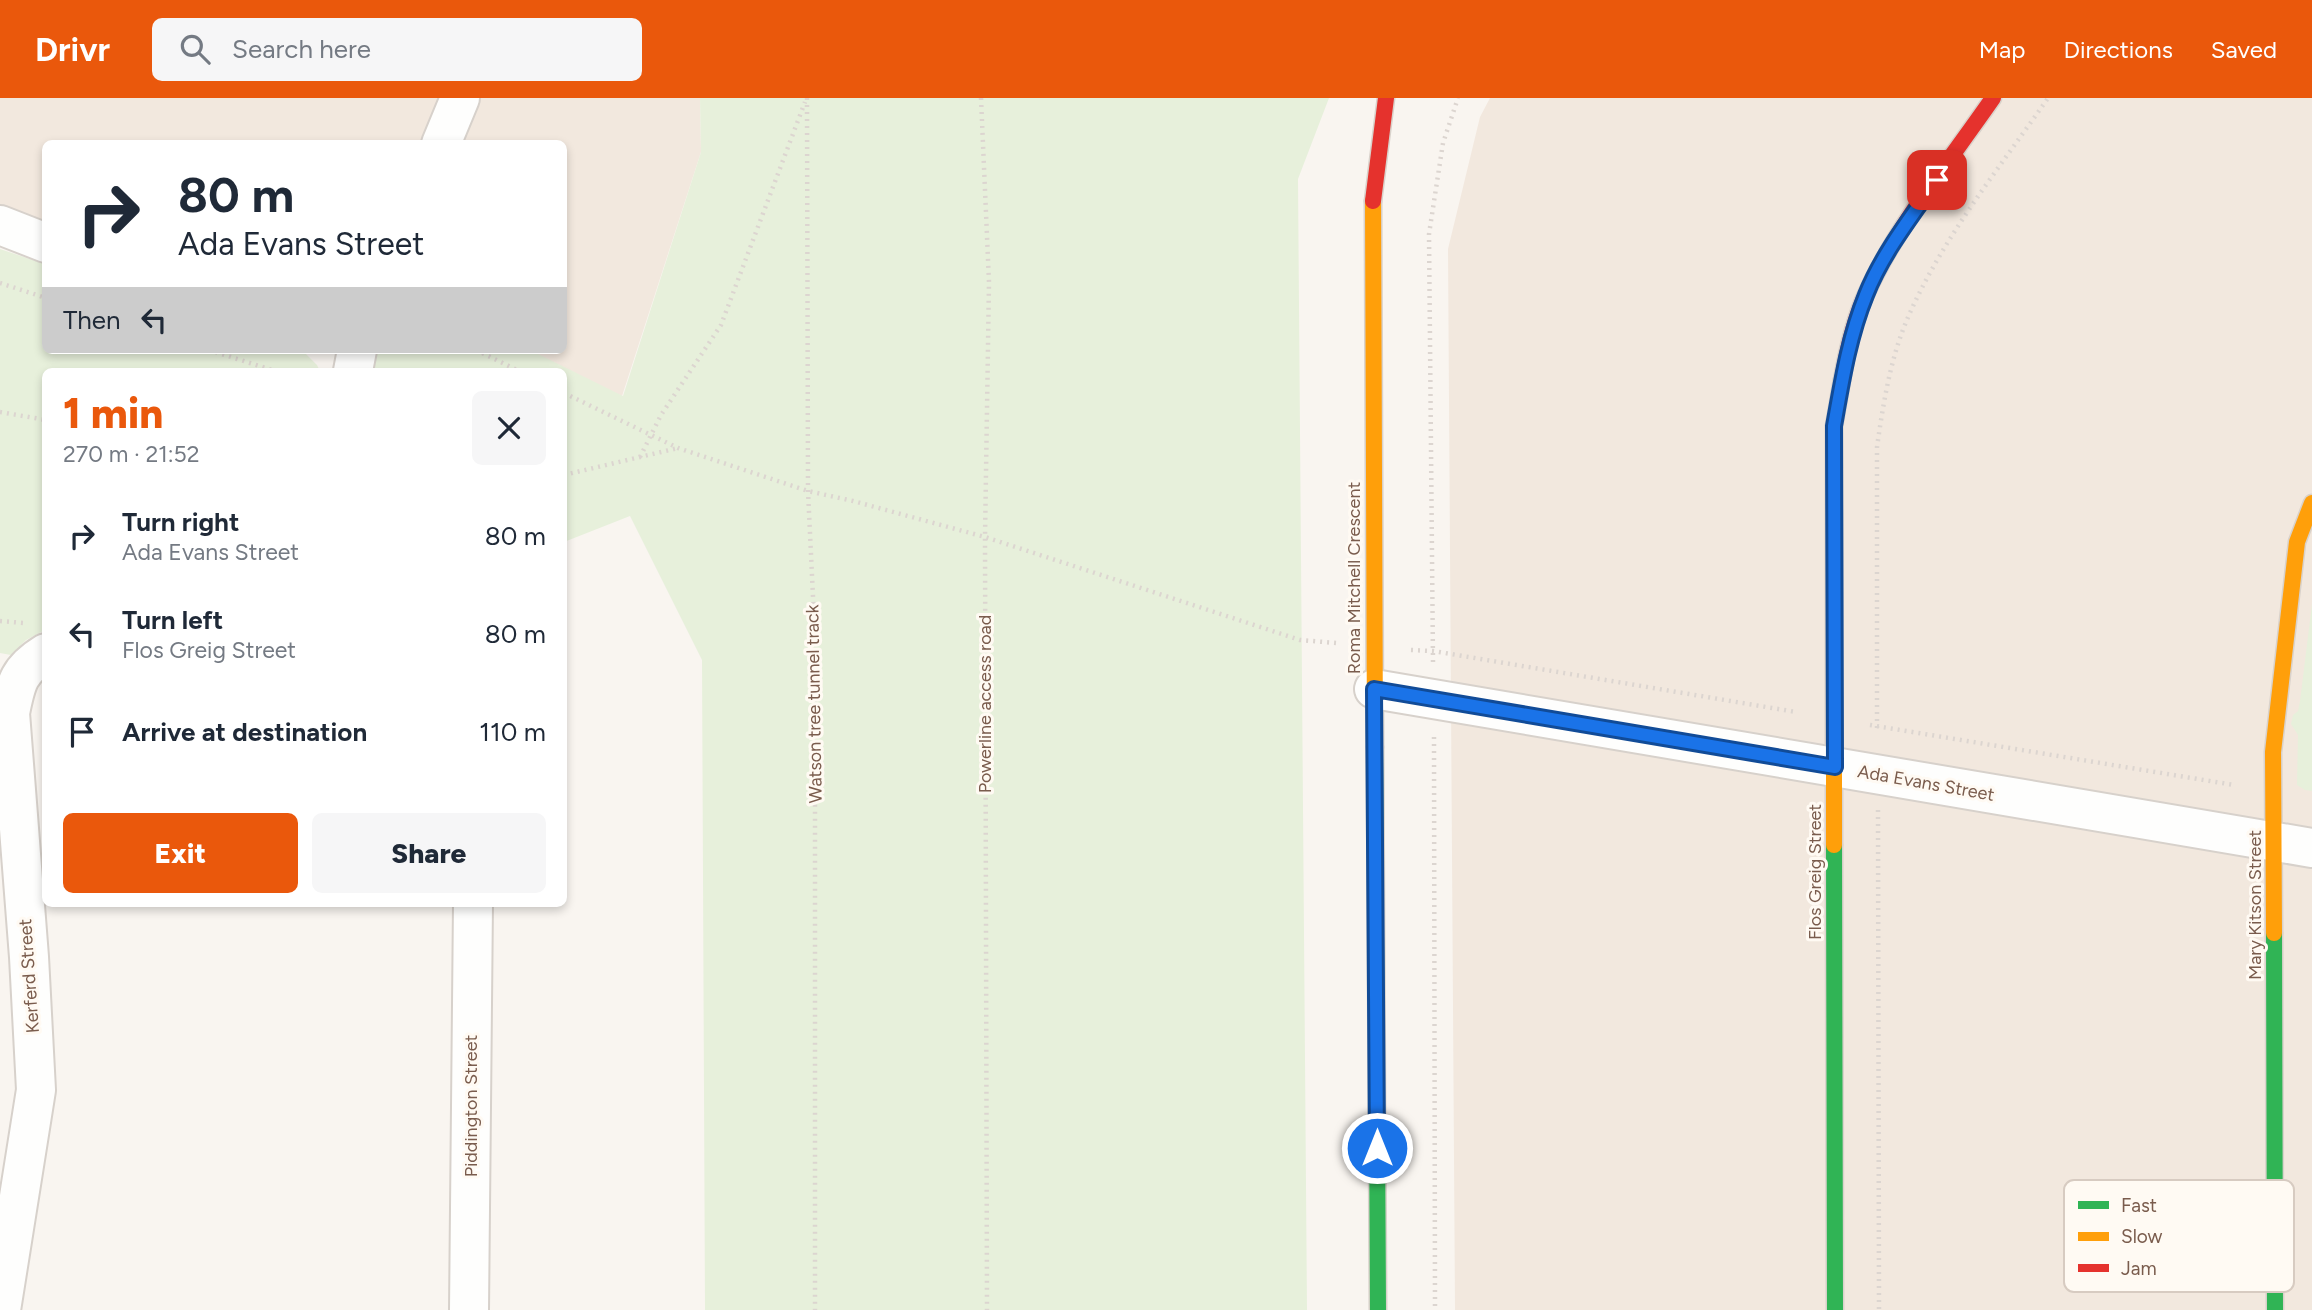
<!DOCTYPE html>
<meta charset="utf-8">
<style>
body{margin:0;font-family:Figtree,sans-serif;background:#f6f6f7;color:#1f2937;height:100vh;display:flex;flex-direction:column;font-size:26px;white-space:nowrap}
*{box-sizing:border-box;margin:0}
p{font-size:23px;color:#747a83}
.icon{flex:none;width:38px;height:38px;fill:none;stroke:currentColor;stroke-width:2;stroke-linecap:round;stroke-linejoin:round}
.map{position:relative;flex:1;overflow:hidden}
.side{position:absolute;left:42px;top:270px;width:525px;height:539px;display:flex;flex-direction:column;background:#fff;border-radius:10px;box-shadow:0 4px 10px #0003}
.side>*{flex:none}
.top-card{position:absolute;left:42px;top:42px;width:525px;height:214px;border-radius:10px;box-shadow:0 4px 10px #0003;background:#fff;color:#1f2937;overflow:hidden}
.pin{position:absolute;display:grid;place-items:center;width:60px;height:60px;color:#fff;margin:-30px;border-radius:14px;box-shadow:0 4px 10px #0006}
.me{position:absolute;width:77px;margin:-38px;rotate:0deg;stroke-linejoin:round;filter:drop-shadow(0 0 5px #0008)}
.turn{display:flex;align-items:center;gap:24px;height:147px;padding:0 21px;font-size:32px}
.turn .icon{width:91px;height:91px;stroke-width:2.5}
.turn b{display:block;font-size:49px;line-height:60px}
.then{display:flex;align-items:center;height:66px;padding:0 21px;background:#0003;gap:14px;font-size:26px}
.round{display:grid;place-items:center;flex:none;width:74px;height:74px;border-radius:10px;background:#f6f6f7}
.head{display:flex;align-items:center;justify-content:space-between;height:119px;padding:0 21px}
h1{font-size:42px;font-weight:800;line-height:52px;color:#ea580c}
.cta{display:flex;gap:14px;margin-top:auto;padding:14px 21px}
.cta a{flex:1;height:80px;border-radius:10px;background:#ea580c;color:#fff;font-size:28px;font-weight:800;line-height:80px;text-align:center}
.cta a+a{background:#f6f6f7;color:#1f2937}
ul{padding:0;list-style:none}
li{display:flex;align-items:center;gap:21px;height:98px;padding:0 21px}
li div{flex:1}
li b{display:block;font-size:26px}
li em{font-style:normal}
header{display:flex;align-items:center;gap:42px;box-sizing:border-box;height:98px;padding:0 35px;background:#ea580c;color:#fff}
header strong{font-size:33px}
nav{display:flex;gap:38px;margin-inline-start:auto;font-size:24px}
.search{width:490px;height:63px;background:#f6f6f7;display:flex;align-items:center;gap:18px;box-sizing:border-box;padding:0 24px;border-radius:10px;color:#747a83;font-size:26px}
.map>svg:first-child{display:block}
.residential{fill:#f2e8de}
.green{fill:#e7f0db}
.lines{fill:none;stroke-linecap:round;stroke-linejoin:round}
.street-casing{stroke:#d7d1cb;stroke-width:42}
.fast-casing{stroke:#d9d2cb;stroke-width:19}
.slow-casing{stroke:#d9d2cb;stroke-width:19}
.jam-casing{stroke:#d9d2cb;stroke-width:19}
.path{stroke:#dcd5d0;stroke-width:4.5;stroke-dasharray:2 5;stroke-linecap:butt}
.street{stroke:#fefefd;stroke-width:38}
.fast{stroke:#30b455;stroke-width:16}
.slow{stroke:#ff9f0a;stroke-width:16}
.jam{stroke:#e5322d;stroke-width:16}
.route-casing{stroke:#114b97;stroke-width:18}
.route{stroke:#1a73e8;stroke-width:12}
.labels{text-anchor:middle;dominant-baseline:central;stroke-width:6;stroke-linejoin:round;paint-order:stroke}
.street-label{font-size:18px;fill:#7a5c4d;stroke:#fffaf3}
.key{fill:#fffaf3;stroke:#d7cbc1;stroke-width:2}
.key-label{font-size:19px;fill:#7a5c4d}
</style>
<header>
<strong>Drivr</strong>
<div class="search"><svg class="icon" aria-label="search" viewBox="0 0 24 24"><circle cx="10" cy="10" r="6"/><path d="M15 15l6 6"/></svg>Search here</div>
<nav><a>Map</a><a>Directions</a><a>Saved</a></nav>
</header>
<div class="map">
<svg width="2312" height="1212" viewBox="0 0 2312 1212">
<rect width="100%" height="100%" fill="#f9f5f0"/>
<!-- residential -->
<path class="residential" d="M 0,0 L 700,0 L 701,54 L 622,298 L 526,252 L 564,252 L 564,46 L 46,46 L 45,124 L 0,116 Z
M 1490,0 L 2312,0 L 2312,1212 L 1455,1212 L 1448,151 L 1480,19 Z"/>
<!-- green -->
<path class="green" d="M 700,0 L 1329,0 L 1298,81 L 1307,1212 L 705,1212 L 702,562 L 630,418 L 564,444 L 564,273 L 373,273 L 374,252 L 530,252 L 623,298 L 701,54 Z
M 0,151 L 45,166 L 46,252 L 302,252 L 317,267 L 320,273 L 46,273 L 45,532 L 26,542 L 11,557 L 0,555 Z
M 2312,506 L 2312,693 L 2305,692 L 2297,687 L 2298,637 L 2291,626 L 2293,617 L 2298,613 L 2300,603 Z"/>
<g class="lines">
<defs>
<path id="street" d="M 441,46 L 460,0
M 0,127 L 46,145
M 353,273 L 357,252
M 1374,591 L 2312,750
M 1,1212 L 36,992 L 29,859 L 10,615 C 16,585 18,572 46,555
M 469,1212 L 473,805"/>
<path id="fast" d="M 1375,649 L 1378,1212
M 1834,747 L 1835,1212
M 2274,835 L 2275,1212"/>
<path id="slow" d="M 1373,103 L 1375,649
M 1834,747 L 1834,328 L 1842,282
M 2274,835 L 2273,654 L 2297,444 L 2312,405"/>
<path id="jam" d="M 1373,103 L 1386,0
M 1842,282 C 1847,253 1854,221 1867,194 C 1899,125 1950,62 1993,0"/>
</defs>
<!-- street casing -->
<use href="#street" class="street-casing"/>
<!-- fast casing -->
<use href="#fast" class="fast-casing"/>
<!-- slow casing -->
<use href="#slow" class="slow-casing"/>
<!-- jam casing -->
<use href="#jam" class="jam-casing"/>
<!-- path -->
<path class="path" d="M 807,0 L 808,393 L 815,541 L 815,1212
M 981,0 L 989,184 L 985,439 L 987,1212
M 0,185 L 46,200
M 209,252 L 275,273
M 476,252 L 519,273
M 564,295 L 678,350 L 808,393 L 853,403 L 985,439 L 1300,542 L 1336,545
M 0,314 L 46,322
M 640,359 L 661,317 L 721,227 L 805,4
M 564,377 L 678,350
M 0,523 L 24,525
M 1411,552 L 1433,553 L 1796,614
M 1433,564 L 1429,136 L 1443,45 L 1458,0
M 1870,627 L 2234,687
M 1877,630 L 1877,349 C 1883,307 1890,263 1906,224 C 1940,143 1998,72 2048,0
M 1434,639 L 1435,1212
M 1878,712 L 1879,1212"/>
<!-- street -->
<use href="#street" class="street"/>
<!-- fast -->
<use href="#fast" class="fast"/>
<!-- slow -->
<use href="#slow" class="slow"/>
<!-- jam -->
<use href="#jam" class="jam"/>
</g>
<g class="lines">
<defs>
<path id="route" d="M 1377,1050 L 1374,591 L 1835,669 L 1834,328 C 1842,283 1849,239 1866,197 C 1882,156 1912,118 1937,82"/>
</defs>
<!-- route casing -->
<use href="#route" class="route-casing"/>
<!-- route -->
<use href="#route" class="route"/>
</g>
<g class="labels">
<!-- street labels -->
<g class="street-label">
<text transform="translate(1354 480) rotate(-90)">Roma Mitchell Crescent</text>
<text transform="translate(814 606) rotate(-91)">Watson tree tunnel track</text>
<text transform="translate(985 606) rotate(-90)">Powerline access road</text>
<text transform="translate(1926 685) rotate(10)">Ada Evans Street</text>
<text transform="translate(1815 774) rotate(-90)">Flos Greig Street</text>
<text transform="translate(2255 807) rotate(-90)">Mary Kitson Street</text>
<text transform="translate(29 878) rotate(-94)">Kerferd Street</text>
<text transform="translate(471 1008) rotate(-90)">Piddington Street</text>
</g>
</g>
<!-- legend -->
<rect x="2064" y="1082" width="230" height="112" rx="10" class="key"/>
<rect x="2078" y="1103" width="31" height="8" fill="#30b455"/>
<rect x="2078" y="1134" width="31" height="9" fill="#ff9f0a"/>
<rect x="2078" y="1166" width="31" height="8" fill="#e5322d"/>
<g class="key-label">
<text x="2121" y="1114">Fast</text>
<text x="2121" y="1145">Slow</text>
<text x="2121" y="1177">Jam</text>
</g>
</svg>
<div class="pin" style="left:1937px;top:82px;background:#d93025"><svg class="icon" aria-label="arrive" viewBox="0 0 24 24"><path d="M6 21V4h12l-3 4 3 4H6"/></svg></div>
<svg class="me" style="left:1377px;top:1050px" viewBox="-20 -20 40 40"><circle r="17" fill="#1a73e8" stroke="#fff" stroke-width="3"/><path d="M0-11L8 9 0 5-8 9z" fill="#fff"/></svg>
<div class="top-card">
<div class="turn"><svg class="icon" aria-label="right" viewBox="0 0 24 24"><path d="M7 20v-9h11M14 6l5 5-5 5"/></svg><div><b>80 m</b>Ada Evans Street</div></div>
<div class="then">Then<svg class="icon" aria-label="left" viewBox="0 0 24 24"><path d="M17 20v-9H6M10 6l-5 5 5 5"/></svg></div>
</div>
<section class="side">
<div class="head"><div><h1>1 min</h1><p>270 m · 21:52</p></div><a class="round"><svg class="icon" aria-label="close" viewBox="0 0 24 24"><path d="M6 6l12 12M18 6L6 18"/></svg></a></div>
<ul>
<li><svg class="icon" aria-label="right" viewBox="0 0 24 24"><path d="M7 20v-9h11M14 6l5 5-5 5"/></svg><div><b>Turn right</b><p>Ada Evans Street</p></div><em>80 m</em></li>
<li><svg class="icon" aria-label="left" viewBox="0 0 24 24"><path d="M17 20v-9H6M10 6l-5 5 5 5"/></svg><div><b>Turn left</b><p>Flos Greig Street</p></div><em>80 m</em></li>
<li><svg class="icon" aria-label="arrive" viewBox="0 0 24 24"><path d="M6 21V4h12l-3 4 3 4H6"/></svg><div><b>Arrive at destination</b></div><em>110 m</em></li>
</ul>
<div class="cta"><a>Exit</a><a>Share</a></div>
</section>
</div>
